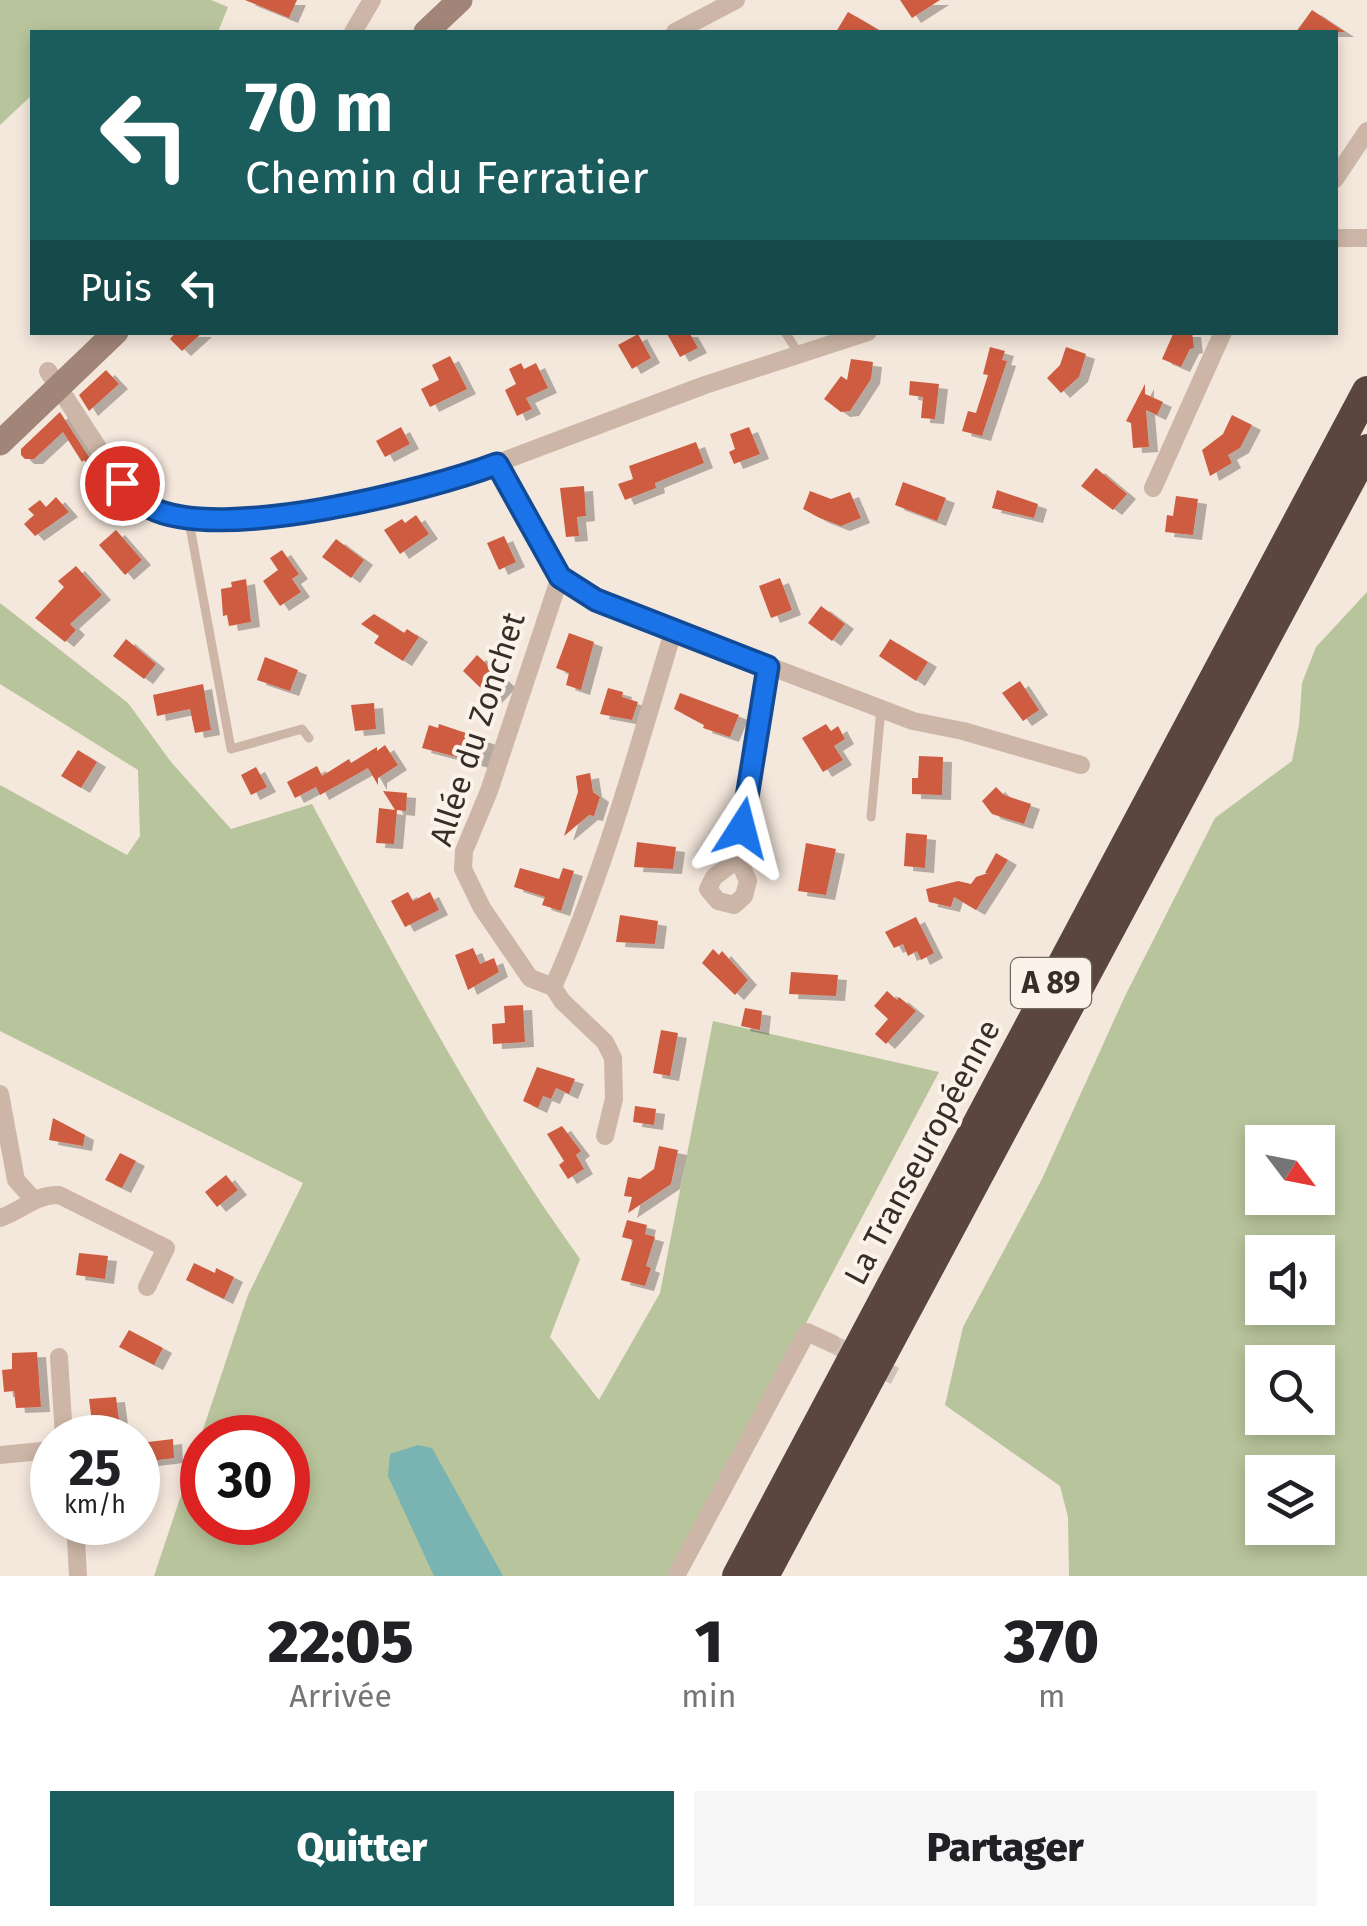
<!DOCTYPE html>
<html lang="fr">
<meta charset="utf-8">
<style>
body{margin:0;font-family:"Fira Sans",sans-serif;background:#f6f6f6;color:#202124;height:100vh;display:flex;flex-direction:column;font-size:38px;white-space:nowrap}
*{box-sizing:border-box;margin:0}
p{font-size:32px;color:#757577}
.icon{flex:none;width:55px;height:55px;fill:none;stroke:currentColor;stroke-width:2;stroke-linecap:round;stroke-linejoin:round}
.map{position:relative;height:1576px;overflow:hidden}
.sheet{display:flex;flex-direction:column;background:#fff;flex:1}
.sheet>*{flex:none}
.top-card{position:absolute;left:30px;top:30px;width:1308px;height:305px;border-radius:0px;box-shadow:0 5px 15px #0003;background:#1b5c5d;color:#fff;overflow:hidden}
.needle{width:65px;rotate:122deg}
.buttons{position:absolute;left:1245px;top:1125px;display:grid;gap:20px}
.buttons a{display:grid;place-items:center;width:90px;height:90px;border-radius:0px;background:#fff;box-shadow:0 5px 15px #0003;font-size:50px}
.speed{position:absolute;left:30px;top:1415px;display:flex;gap:20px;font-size:50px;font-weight:700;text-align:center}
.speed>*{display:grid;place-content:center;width:130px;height:130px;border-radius:50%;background:#fff;box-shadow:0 5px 15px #0003;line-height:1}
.speed small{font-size:25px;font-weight:400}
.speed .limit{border:15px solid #d22;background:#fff;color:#111}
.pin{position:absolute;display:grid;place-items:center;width:85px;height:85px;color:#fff;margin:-42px;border:5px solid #fff;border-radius:50%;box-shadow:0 2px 10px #0007}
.me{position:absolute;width:110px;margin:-55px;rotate:9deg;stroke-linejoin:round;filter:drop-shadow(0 0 8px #0008)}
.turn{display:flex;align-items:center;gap:35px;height:210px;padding:0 50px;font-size:45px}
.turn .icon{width:130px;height:130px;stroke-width:2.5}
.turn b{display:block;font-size:70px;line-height:85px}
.then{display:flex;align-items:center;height:95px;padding:0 50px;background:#0003;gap:20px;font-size:38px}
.eta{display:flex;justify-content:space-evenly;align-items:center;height:170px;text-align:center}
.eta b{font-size:60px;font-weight:800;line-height:70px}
.button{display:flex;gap:20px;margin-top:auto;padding:20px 50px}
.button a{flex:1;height:115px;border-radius:0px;background:#1b5c5d;color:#fff;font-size:40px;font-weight:800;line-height:115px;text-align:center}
.button a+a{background:#f6f6f6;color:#202124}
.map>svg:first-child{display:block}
.green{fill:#b8c49b;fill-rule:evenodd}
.water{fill:#79b3b2}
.building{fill:#cd5c41;filter:url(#shadow)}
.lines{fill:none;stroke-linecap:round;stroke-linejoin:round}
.minor-tunnel{stroke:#cfc2b8;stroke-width:18;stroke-dasharray:18 9;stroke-linecap:butt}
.service{stroke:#cdb6a7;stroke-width:9}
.minor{stroke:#cdb6a7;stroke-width:18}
.secondary{stroke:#a18578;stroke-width:25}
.motorway{stroke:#5a463f;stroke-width:30}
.route-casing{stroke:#114b97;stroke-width:25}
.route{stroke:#1a73e8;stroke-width:18}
.labels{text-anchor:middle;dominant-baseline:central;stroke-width:8;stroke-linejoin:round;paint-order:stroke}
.shield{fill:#fbf2e9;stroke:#736862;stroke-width:2.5}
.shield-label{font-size:30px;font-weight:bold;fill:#392d28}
.street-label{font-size:32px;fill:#392d28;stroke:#fbf2e9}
</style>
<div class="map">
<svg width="1367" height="1576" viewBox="0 0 1367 1576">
<defs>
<filter id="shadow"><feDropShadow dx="9" dy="5" stdDeviation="0" flood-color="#0004"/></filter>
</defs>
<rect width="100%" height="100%" fill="#f4e7dc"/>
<!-- green -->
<path class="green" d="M 0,0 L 211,0 L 228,7 L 218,32 L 32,32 L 32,95 L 0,125 Z
M 1367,592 L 1367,1576 L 1069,1576 L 1068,1517 L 1060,1486 L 945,1405 L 963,1327 L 1042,1179 L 1125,996 L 1215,818 L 1292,761 L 1299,725 L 1302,683 L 1316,647 ZM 1262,1142 L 1318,1142 L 1318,1198 L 1262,1198 ZM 1262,1252 L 1318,1252 L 1318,1308 L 1262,1308 ZM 1262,1362 L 1318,1362 L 1318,1418 L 1262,1418 ZM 1262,1472 L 1318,1472 L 1318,1528 L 1262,1528 Z
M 0,603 L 128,703 L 171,762 L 231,829 L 312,804 C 396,959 477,1116 580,1259 L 550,1337 L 599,1400 L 660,1293 L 713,1021 L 939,1072 L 672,1576 L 154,1576 L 248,1295 L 303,1183 L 0,1031 L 0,785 L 127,855 L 140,836 L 138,770 L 0,684 ZM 202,1438 L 288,1438 L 288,1522 L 202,1522 Z"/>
<!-- water -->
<path class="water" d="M 418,1445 L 432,1448 L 503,1576 L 434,1576 L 388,1476 L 390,1454 Z"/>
<!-- building -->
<path class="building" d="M 245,0 L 297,0 L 289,18 Z
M 900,0 L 940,0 L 912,18 Z
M 1312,10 L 1345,32 L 1296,32 Z
M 848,12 L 862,20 L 882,32 L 836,32 Z
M 176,332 L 203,332 L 182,351 L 170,339 Z
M 666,332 L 689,332 L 698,348 L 680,357 Z
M 1174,332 L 1192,332 L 1194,348 L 1190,349 L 1181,367 L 1162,359 Z
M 638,334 L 651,358 L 632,369 L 618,345 Z
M 990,347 L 1005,351 L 1002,360 L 1007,361 L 982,436 L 962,431 L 968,411 L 976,413 L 988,375 L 983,374 Z
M 1066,347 L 1086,354 L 1079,377 L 1061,393 L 1047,378 L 1060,365 Z
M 450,356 L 467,389 L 430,407 L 421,389 L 439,380 L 432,365 Z
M 851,359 L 873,362 L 871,379 L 850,411 L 841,412 L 824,399 L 841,376 L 847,380 Z
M 521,363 L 524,369 L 536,363 L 548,388 L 526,398 L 532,409 L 517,416 L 505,390 L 516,384 L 509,369 Z
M 106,370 L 119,384 L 89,411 L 79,395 Z
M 910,381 L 939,384 L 935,419 L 921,418 L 923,397 L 909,395 Z
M 1145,384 L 1145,394 L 1163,402 L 1157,415 L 1146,410 L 1149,447 L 1133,448 L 1131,423 L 1126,421 Z
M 60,412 L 96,468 L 93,471 L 84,460 L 82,462 L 63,432 L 34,459 L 25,459 L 21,455 L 21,449 Z
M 1232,415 L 1252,425 L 1240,448 L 1228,455 L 1232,463 L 1210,476 L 1202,450 L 1223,434 Z
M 401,427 L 410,444 L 385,457 L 376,441 Z
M 749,427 L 760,454 L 734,464 L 729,452 L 735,449 L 730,434 Z
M 696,442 L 704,463 L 655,483 L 656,488 L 625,500 L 618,484 L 633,479 L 629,466 Z
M 1096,468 L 1127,494 L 1113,510 L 1081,486 Z
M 903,482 L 946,498 L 937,521 L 895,505 Z
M 584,486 L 586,516 L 577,517 L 579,536 L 566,537 L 560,488 Z
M 997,490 L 1038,504 L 1034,518 L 992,508 Z
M 810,491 L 831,499 L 850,492 L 861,518 L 841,526 L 820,518 L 803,509 Z
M 1176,496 L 1198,499 L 1193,535 L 1165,532 L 1167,515 L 1173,516 Z
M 56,497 L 69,512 L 35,536 L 24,524 L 34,515 L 28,509 L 40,500 L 46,507 Z
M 416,515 L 429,534 L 400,554 L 384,530 L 402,519 L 405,523 Z
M 116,530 L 142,560 L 125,575 L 99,545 Z
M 504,536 L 516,562 L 499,570 L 487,543 Z
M 336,539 L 364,560 L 351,578 L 322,557 Z
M 282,550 L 299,574 L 292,579 L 301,592 L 280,606 L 263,581 L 278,570 L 270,558 Z
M 76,566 L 102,595 L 70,624 L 76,630 L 65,642 L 35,618 L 64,587 L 58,581 Z
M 780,578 L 792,610 L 771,618 L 759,586 Z
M 246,579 L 251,622 L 229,626 L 227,615 L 223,616 L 221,589 L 232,587 L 231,582 Z
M 821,606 L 845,624 L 832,641 L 808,623 Z
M 374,614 L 404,633 L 407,629 L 419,637 L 403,661 L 374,643 L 379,636 L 361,624 Z
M 569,633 L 594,642 L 581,690 L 566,685 L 569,673 L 556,668 Z
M 126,639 L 156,664 L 144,679 L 113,656 Z
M 890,639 L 928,662 L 916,681 L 879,656 Z
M 477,655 L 507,683 L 492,699 L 463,671 Z
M 265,657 L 298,670 L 290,691 L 257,680 Z
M 1020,681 L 1039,710 L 1023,721 L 1002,693 Z
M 203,684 L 211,730 L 195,733 L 190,709 L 157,716 L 153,695 Z
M 608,688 L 623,692 L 622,697 L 638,702 L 632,720 L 600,714 Z
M 680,693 L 739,715 L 730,737 L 703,728 L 704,725 L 674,709 Z
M 374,703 L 376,729 L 355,731 L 351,705 Z
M 439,724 L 487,740 L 480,763 L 422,748 L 429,725 L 438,728 Z
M 826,724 L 831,731 L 838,726 L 845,739 L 834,746 L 843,760 L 823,772 L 802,738 Z
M 385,745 L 398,765 L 378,778 L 378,785 L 368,768 L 320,795 L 316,787 L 295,798 L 287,782 L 317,766 L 322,776 L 349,759 L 351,763 L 377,747 L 377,751 Z
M 78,750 L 97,762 L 81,788 L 61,776 Z
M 919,756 L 943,757 L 942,795 L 912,794 L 912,778 L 918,778 Z
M 256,767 L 267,787 L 251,795 L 241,775 Z
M 590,773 L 593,792 L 600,797 L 594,816 L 589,815 L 564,836 L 578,792 L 576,776 Z
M 996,787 L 1004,795 L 1031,804 L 1024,824 L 992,814 L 982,801 Z
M 383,791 L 407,793 L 406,811 L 397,810 L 394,844 L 376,843 L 379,808 L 395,810 Z
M 906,833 L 927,835 L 925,868 L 904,866 Z
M 637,842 L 676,847 L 673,869 L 634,867 Z
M 806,843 L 836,849 L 826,895 L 798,891 Z
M 996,853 L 1008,860 L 976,910 L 954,897 L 951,907 L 929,902 L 926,889 L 958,881 L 971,884 L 976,877 L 988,873 L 985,873 Z
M 520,868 L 559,879 L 563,868 L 574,871 L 561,911 L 542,905 L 545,897 L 514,887 Z
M 408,892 L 413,901 L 430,892 L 439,910 L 405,927 L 391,901 Z
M 620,915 L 658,921 L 655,944 L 616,942 Z
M 916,917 L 934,953 L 921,960 L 917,951 L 908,956 L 903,944 L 894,948 L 885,932 Z
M 473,948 L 480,964 L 494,958 L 499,972 L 468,990 L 455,955 Z
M 713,949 L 719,955 L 722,951 L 748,980 L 735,995 L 702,963 Z
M 791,972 L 838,975 L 836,996 L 789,994 Z
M 887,991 L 897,1000 L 899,997 L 916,1011 L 886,1044 L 875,1034 L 888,1019 L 874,1006 Z
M 523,1005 L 525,1042 L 493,1044 L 492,1024 L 505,1023 L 504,1006 Z
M 745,1008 L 762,1011 L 760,1030 L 741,1026 Z
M 661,1030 L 678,1033 L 670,1076 L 653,1073 Z
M 537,1067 L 575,1079 L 569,1094 L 556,1088 L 551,1099 L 543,1096 L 538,1108 L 523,1101 Z
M 635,1106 L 656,1109 L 654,1125 L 633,1122 Z
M 53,1118 L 85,1135 L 83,1146 L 49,1140 Z
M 562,1126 L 581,1151 L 576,1155 L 584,1169 L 568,1179 L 559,1165 L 564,1161 L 547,1134 Z
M 659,1146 L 678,1150 L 671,1184 L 628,1213 L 632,1197 L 624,1196 L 628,1177 L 640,1179 L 654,1169 Z
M 120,1153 L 136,1161 L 122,1188 L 105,1180 Z
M 226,1175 L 238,1190 L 217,1207 L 205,1192 Z
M 627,1220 L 647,1225 L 645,1234 L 655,1237 L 646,1266 L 651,1268 L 645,1286 L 621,1280 L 633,1240 L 622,1237 Z
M 79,1253 L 108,1256 L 105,1279 L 76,1275 Z
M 194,1263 L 215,1273 L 216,1268 L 234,1277 L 224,1299 L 186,1280 Z
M 129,1330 L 163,1348 L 154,1365 L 119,1347 Z
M 37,1352 L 41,1407 L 16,1408 L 14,1391 L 4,1392 L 2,1370 L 12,1369 L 12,1353 Z
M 116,1397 L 119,1420 L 109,1421 L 110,1428 L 93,1430 L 89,1399 Z
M 173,1439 L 174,1458 L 142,1462 L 140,1443 Z"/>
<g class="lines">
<!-- minor-tunnel -->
<path class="minor-tunnel" d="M 831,1343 L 897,1377"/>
<!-- service -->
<path class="service" d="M 785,332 L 799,354
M 188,516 L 231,749 L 302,729 L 309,738
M 871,817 L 881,709"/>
<!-- minor -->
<path class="minor" d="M 353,32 L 372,0
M 675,32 L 736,0
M 1335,179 L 1367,131
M 1335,238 L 1367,238
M 48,371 L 121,483 L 152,508 L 205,521 L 269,519 L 450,481 L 705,385 L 868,332
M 497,464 L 560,577 L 596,600 L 913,721 L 963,731 L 1081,765
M 1153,488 L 1223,332
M 560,577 L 489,791 L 464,851 L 463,869 L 482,908 L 530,978 L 553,987 L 562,1001 L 605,1042 L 613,1058 L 614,1099 L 605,1136
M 738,859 L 714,877 L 708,889 L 718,901 L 734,905 L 744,896 L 748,881 L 738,859 L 767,667
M 553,987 C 604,873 637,751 673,632
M 0,1094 L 16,1180 L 34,1200
M 0,1218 C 21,1211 36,1194 59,1195 L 166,1248 L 147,1287
M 59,1357 L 64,1438
M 0,1455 L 52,1450
M 75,1522 L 78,1576
M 676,1576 L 807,1332 L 831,1343"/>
<!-- secondary -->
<path class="secondary" d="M 426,32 L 460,0
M 0,443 L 116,332"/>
<!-- motorway -->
<path class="motorway" d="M 737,1576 L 1367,391
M 764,1576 L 1367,449"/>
</g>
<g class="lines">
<defs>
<path id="route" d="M 122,483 C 131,491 141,502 151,508 C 221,543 425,491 497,464 L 560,577 L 596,600 L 768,667 L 742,828"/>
</defs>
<!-- route casing -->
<use href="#route" class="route-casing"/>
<!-- route -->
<use href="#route" class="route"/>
</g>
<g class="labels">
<!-- shield labels -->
<rect class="shield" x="1011" y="958" width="80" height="50" rx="8"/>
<g class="shield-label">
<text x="1051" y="983">A 89</text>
</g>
<!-- street labels -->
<g class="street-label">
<text transform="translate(477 729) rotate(-72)">Allée du Zonchet</text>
<text transform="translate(922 1152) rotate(-62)">La Transeuropéenne</text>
</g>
</g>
</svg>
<div class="buttons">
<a><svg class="needle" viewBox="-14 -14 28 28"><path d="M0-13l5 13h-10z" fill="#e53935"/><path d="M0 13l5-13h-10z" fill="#757577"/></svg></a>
<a><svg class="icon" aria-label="sound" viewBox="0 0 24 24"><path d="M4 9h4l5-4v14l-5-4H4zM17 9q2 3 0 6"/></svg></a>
<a><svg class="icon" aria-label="search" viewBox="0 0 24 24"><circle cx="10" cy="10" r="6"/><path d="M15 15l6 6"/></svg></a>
<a><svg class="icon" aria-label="layers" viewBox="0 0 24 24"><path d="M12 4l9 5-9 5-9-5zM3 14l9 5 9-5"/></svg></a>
</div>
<div class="speed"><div>25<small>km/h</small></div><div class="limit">30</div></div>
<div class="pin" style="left:122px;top:483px;background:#d93025"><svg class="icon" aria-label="arrive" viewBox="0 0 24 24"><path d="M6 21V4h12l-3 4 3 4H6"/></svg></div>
<svg class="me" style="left:742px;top:828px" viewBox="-20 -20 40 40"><path d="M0-17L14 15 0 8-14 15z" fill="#1a73e8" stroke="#fff" stroke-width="4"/></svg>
<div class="top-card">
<div class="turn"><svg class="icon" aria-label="left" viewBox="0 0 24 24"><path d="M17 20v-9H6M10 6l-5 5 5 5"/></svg><div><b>70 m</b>Chemin du Ferratier</div></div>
<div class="then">Puis<svg class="icon" aria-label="left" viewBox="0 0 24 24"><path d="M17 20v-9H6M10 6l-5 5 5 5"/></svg></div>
</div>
</div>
<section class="sheet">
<div class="eta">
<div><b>22:05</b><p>Arrivée</p></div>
<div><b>1</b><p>min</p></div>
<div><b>370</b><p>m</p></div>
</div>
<div class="button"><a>Quitter</a><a>Partager</a></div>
</section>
